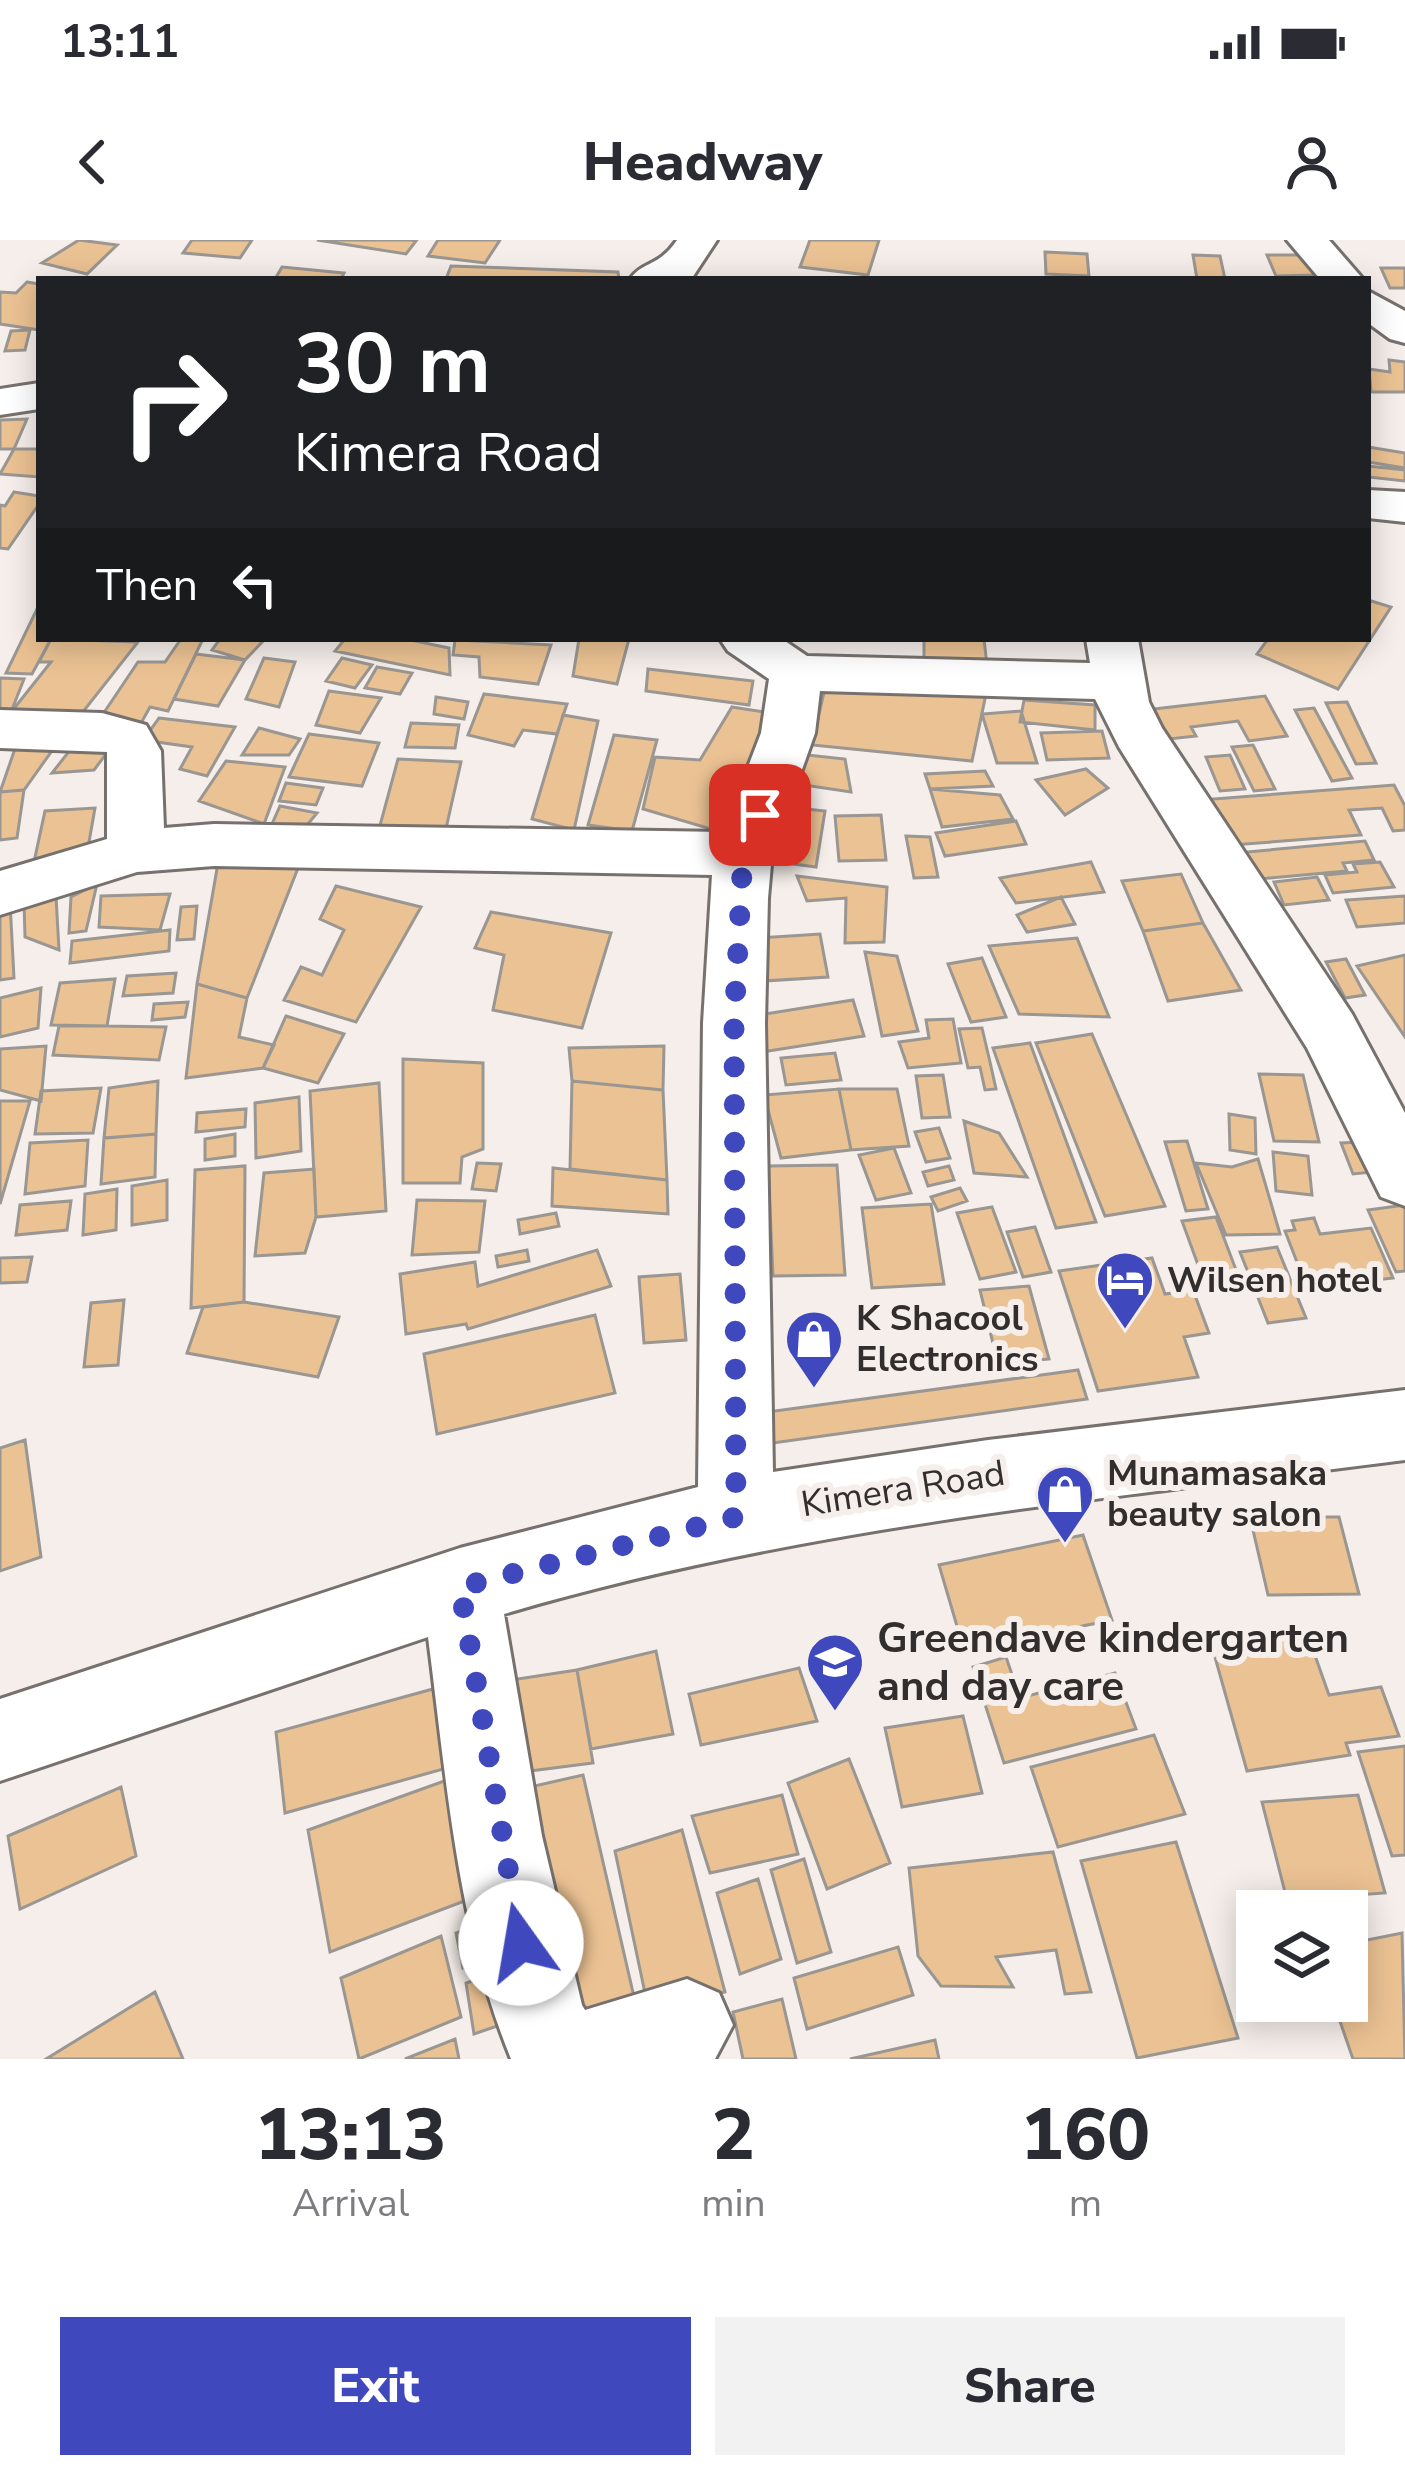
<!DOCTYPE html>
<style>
body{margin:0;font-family:"Nunito Sans",sans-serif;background:#f2f2f3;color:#2b2b33;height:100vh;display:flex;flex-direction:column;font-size:45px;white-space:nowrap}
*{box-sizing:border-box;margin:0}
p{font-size:39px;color:#7c7c81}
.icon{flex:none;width:66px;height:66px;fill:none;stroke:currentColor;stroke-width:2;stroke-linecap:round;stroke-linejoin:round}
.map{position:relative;height:1819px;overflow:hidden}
.sheet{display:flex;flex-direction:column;background:#fff;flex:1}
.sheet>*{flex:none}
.banner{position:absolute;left:36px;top:36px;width:1335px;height:366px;border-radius:0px;box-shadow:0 6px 30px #0003;background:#202124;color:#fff;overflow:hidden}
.fabs{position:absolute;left:1236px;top:1650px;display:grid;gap:24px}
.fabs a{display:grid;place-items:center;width:132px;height:132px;border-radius:0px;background:#fff;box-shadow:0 6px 30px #0003;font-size:60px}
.pin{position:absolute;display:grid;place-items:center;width:102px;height:102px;color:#fff;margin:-51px;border-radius:24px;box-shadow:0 6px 18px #0006}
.me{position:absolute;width:132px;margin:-66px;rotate:347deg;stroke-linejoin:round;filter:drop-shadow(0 0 9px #0008)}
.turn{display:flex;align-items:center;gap:42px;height:252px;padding:0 60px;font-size:54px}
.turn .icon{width:156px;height:156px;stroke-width:2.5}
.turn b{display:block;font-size:84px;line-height:102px}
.then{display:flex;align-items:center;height:114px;padding:0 60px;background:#0003;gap:24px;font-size:45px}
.eta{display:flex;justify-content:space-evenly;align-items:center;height:204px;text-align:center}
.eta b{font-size:72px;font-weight:800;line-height:84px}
.cta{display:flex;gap:24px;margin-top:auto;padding:24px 60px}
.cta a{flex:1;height:138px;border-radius:0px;background:#3f49bd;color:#fff;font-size:48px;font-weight:800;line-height:138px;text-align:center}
.cta a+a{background:#f2f2f3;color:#2b2b33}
.status{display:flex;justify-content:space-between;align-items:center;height:84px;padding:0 60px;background:#fff;direction:ltr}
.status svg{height:33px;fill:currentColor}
header{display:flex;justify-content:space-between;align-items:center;height:156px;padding:0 60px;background:#fff;font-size:54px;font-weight:800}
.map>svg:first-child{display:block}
.building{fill:#ebc293;stroke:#9a9691;stroke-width:3}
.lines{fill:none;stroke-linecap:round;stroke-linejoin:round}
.minor-casing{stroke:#77716e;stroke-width:6}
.minor{fill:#fff;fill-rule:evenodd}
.route{stroke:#3f49bd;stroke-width:21;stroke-dasharray:0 37.8}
.labels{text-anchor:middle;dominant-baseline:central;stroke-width:12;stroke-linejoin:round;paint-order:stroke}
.poi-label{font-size:36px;font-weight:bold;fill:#312e2d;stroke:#f5eeea;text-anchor:start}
.street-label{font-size:36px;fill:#312e2d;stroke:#f5eeea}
.near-poi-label{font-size:42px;font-weight:bold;fill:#312e2d;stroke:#f5eeea;text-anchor:start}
</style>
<div class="status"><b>13:11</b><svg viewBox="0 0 49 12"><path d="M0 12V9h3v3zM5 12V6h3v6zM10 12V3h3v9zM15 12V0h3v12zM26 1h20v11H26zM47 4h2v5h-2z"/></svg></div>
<header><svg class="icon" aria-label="back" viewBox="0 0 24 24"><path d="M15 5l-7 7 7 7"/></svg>Headway<svg class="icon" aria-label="person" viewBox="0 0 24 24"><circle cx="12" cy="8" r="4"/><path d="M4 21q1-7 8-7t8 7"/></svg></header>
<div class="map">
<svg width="1405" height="1819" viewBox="0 0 1405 1819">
<rect width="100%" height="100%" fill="#f5eeea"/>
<!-- building -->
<path class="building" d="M 79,0 L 117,5 L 87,34 L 42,23 Z
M 192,0 L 252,0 L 240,18 L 183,13 Z
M 317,0 L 411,0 L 416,1 L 406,14 Z
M 438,0 L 500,0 L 485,23 L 428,16 Z
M 810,0 L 879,0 L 868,35 L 800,27 Z
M 1045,12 L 1087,14 L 1089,36 L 1046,34 Z
M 1193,15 L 1220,16 L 1225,39 L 1197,39 Z
M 1267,15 L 1309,15 L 1318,35 L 1276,36 Z
M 451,26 L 618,32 L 619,39 L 446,39 Z
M 282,27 L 344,33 L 341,39 L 275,39 Z
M 1381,28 L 1405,28 L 1405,48 L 1390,48 Z
M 27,42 L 39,44 L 39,90 L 0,84 L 0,52 L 16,53 Z
M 30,90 L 25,110 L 5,111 L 11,91 Z
M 1389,120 L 1405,122 L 1405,152 L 1371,152 L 1369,129 L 1390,132 Z
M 27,179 L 14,209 L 0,209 L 0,180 Z
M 1368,207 L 1405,213 L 1405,228 L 1368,222 Z
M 14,209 L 39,209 L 39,237 L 0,234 Z
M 1368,226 L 1405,230 L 1405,241 L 1368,237 Z
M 14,252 L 39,256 L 39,264 L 8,309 L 0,308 L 0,265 L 5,266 Z
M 1368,360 L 1391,367 L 1338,449 L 1257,414 L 1268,399 L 1368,399 Z
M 37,369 L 39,399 L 51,399 L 32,434 L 6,433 Z
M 51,399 L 138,402 L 75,482 L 8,476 L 51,422 L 39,422 Z
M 181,399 L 203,399 L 168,471 L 150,467 L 140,485 L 99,480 L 138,422 L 165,422 Z
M 220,399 L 265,399 L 245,420 L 212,410 Z
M 345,399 L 406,399 L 449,408 L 450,435 L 335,411 Z
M 579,399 L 629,399 L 617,444 L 573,436 Z
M 924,399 L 984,399 L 987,425 L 924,422 Z
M 455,400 L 551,405 L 538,444 L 480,437 L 479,417 L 453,415 Z
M 196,414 L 245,420 L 218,466 L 174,459 Z
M 264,418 L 295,422 L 279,467 L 246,459 Z
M 342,418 L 372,425 L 355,448 L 326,441 Z
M 377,427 L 412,433 L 400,454 L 365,448 Z
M 648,429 L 753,441 L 749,465 L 646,451 Z
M 0,438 L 24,439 L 11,472 L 0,471 Z
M 825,448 L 986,454 L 972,521 L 812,505 Z
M 329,451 L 381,458 L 360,493 L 316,485 Z
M 484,454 L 567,464 L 557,494 L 523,490 L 514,506 L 468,495 Z
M 1265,456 L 1287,496 L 1249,501 L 1238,481 L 1191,487 L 1196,496 L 1169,499 L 1154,469 Z
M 436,457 L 468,462 L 464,479 L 434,474 Z
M 1024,460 L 1095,465 L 1095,490 L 1020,482 Z
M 1347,462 L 1376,523 L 1356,524 L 1326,463 Z
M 732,467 L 784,475 L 731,595 L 643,569 L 655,517 L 700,520 Z
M 1314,468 L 1352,538 L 1332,541 L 1295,470 Z
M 1021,471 L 1037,523 L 997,523 L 982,474 Z
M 563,475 L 598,481 L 574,590 L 532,579 Z
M 159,478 L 235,487 L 207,536 L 180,529 L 192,507 L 143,500 Z
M 411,483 L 459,485 L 455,508 L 405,507 Z
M 259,488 L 300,499 L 289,515 L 242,515 Z
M 1102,491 L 1109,518 L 1047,520 L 1041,493 Z
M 309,494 L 379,503 L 362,546 L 289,537 Z
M 614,495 L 657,500 L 632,591 L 588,585 Z
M 18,500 L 59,501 L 24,550 L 0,552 Z
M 78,500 L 115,502 L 94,530 L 52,533 Z
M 1253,505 L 1275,549 L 1254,551 L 1232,507 Z
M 798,514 L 845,519 L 851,552 L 797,544 Z
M 1230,515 L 1245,549 L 1220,551 L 1206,517 Z
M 398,519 L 461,522 L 445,593 L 379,589 Z
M 226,521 L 285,527 L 264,584 L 199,561 Z
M 1086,529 L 1108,548 L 1065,575 L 1036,540 Z
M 985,531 L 993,546 L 930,549 L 925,534 Z
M 286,543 L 323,548 L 316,565 L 279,561 Z
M 1394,545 L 1405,566 L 1405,590 L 1393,591 L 1382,568 L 1349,570 L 1361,595 L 1219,606 L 1200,560 Z
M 930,549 L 1000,555 L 1013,579 L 942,587 Z
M 24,550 L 17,598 L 0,600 L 0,552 Z
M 280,566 L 317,573 L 302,591 L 272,584 Z
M 788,567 L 825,571 L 816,627 L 778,622 Z
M 95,568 L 86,619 L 34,622 L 45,571 Z
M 881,575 L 886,620 L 839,621 L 835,576 Z
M 1016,581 L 1026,604 L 945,616 L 936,593 Z
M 906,596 L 930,597 L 938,637 L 914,638 Z
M 1365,601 L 1374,620 L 1343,623 L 1347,631 L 1237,641 L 1225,614 Z
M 1091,622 L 1104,652 L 1016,663 L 1000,638 Z
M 1380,622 L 1394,647 L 1333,653 L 1325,635 L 1357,632 L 1353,624 Z
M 218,623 L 300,623 L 247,758 L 197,744 Z
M 1181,634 L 1203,683 L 1143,691 L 1122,641 Z
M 797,636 L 887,647 L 884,702 L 845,703 L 846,658 L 807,661 Z
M 1317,637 L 1329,660 L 1284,665 L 1274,642 Z
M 97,644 L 86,691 L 69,693 L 71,657 Z
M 336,646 L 421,667 L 356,782 L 284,760 L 301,727 L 322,735 L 344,690 L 320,679 Z
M 170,654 L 160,690 L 99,687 L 101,656 Z
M 56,656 L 59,710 L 25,697 L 24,662 Z
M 1405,656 L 1405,683 L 1357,687 L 1346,660 Z
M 1061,657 L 1075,684 L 1027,692 L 1017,675 Z
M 10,662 L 14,738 L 0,740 L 0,664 Z
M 197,666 L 194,699 L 177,700 L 181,667 Z
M 491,672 L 611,693 L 582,788 L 493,770 L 504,715 L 475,708 Z
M 1203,683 L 1241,750 L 1168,761 L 1143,691 Z
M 170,690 L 169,711 L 70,723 L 72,701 Z
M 820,694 L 828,737 L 748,742 L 743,699 Z
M 1077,698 L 1109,777 L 1019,774 L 989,706 Z
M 865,712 L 897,716 L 918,791 L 882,796 Z
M 1405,715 L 1405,797 L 1357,726 Z
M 982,718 L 1006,777 L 971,782 L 948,724 Z
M 1346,719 L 1365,755 L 1345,758 L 1326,722 Z
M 176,733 L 173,753 L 123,756 L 127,736 Z
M 115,739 L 107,786 L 51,785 L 60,743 Z
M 197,744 L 247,758 L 239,797 L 274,805 L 263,828 L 186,838 Z
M 41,748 L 38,788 L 0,797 L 0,758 Z
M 853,760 L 864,796 L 762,812 L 752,776 Z
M 188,762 L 185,777 L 152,780 L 154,764 Z
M 286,776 L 344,794 L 318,843 L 263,828 Z
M 953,779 L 961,823 L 908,828 L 899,802 L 929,798 L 926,780 Z
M 59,786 L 107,786 L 166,787 L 159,820 L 53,815 Z
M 982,788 L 990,822 L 996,849 L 985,850 L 980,827 L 968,828 L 959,789 Z
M 1092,794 L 1165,966 L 1105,976 L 1036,803 Z
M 1030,803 L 1096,982 L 1056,988 L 993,808 Z
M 46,806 L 41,861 L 0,850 L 0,809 Z
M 664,806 L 663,850 L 572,841 L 569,808 Z
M 835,813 L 841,840 L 786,845 L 781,818 Z
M 403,819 L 483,823 L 483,909 L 462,917 L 460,943 L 403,943 Z
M 1259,834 L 1303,835 L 1319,902 L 1274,901 Z
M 943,835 L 950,877 L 922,878 L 916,836 Z
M 158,841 L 156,894 L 104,898 L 109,848 Z
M 572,841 L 663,850 L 667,940 L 570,929 Z
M 379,843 L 386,971 L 316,977 L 310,851 Z
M 101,848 L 93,893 L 35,894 L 41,851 Z
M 839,849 L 897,849 L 909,906 L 851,910 Z
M 839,849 L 851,910 L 781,918 L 764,855 Z
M 299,857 L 301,911 L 256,918 L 255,863 Z
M 0,861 L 30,861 L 0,964 Z
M 246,869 L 245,887 L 196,892 L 197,873 Z
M 1229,874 L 1255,878 L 1256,914 L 1230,910 Z
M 964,881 L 999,893 L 1027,937 L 974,933 Z
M 939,888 L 950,918 L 926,922 L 915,892 Z
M 156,894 L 155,937 L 101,944 L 104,898 Z
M 235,894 L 235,916 L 205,920 L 205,899 Z
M 88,900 L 85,946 L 25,954 L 30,903 Z
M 1187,901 L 1208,969 L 1186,971 L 1165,902 Z
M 1361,902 L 1373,932 L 1353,934 L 1341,903 Z
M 894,908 L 911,953 L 876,960 L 859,915 Z
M 1273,912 L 1308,916 L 1312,955 L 1276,951 Z
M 1258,919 L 1280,994 L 1226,995 L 1196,923 L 1232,927 Z
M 477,923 L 501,924 L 496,951 L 472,949 Z
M 837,925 L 845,1035 L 773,1036 L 768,926 Z
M 245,926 L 244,1062 L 191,1068 L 195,930 Z
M 949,926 L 954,940 L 928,946 L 923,932 Z
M 553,928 L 667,940 L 668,974 L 552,966 Z
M 314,929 L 316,977 L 305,1013 L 255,1016 L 264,933 Z
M 167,940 L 167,980 L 132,985 L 132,946 Z
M 960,948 L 967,961 L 938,971 L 931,957 Z
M 117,949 L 116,990 L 83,995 L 85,954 Z
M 417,960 L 485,961 L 479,1012 L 412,1015 Z
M 71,961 L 67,990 L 16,995 L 20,965 Z
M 931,964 L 944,1044 L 872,1048 L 862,968 Z
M 1405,965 L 1405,1031 L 1396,1032 L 1368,970 Z
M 992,967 L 1016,1032 L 980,1039 L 957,973 Z
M 556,973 L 559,986 L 520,994 L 518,980 Z
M 1216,977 L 1244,1051 L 1209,1055 L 1182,981 Z
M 1314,978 L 1320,994 L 1371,988 L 1393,1038 L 1307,1048 L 1285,991 L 1295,990 L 1292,981 Z
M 1035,987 L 1051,1032 L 1023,1037 L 1007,992 Z
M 1277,1007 L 1306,1078 L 1268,1083 L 1240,1012 Z
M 527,1010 L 529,1021 L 498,1027 L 496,1016 Z
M 597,1010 L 611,1046 L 468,1089 L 466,1084 L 406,1094 L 400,1034 L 475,1022 L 478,1046 Z
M 32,1017 L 27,1042 L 0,1043 L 0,1018 Z
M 1152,1018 L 1165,1054 L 1193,1050 L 1209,1093 L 1184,1097 L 1198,1137 L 1098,1151 L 1059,1031 Z
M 680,1034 L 686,1100 L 644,1103 L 639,1037 Z
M 1029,1046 L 1049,1119 L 998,1124 L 980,1050 Z
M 124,1060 L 118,1125 L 84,1127 L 91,1063 Z
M 244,1062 L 339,1077 L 318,1137 L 187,1113 L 203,1067 Z
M 595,1075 L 615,1153 L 437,1194 L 424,1114 Z
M 1078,1130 L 1087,1159 L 758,1205 L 753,1174 Z
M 25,1200 L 41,1317 L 0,1331 L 0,1208 Z
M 1250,1277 L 1339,1277 L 1359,1354 L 1268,1355 Z
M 1083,1295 L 1112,1380 L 964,1410 L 939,1325 Z
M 1306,1390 L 1329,1455 L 1381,1447 L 1399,1496 L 1346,1503 L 1350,1515 L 1247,1531 L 1211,1403 Z
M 656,1411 L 673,1494 L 591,1509 L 577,1430 Z
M 1006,1417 L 1020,1458 L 1115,1433 L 1136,1489 L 1004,1523 L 973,1427 Z
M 799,1428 L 817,1481 L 701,1505 L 689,1454 Z
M 577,1430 L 593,1523 L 514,1533 L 504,1441 Z
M 433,1449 L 447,1528 L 285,1573 L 276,1492 Z
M 963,1476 L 982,1553 L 902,1567 L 885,1488 Z
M 1154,1495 L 1185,1574 L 1058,1607 L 1031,1527 Z
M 1405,1506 L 1405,1615 L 1392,1616 L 1358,1512 Z
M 849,1519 L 890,1623 L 827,1649 L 788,1543 Z
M 583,1535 L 637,1770 L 549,1784 L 499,1554 Z
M 447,1540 L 475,1657 L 330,1712 L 308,1590 Z
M 121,1547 L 136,1616 L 20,1669 L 8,1596 Z
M 782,1555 L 798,1614 L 710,1633 L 692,1576 Z
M 1358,1555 L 1385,1653 L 1287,1660 L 1262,1562 Z
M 682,1590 L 725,1752 L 649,1772 L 615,1611 Z
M 1176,1602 L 1238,1798 L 1137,1818 L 1081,1621 Z
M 1053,1612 L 1091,1752 L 1065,1754 L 1056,1710 L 996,1717 L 1013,1747 L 941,1746 L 918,1716 L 909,1628 Z
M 804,1619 L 831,1712 L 797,1723 L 771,1630 Z
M 758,1639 L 781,1719 L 740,1734 L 717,1653 Z
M 503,1678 L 509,1715 L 463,1728 L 456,1693 Z
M 1402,1693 L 1405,1819 L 1353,1819 L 1333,1761 L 1347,1761 L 1347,1704 Z
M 441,1696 L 461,1777 L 359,1819 L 341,1738 Z
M 898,1707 L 913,1755 L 807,1789 L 794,1738 Z
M 519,1726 L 529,1775 L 474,1794 L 466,1743 Z
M 155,1752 L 183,1819 L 46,1819 Z
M 782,1759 L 796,1819 L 743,1819 L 733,1772 Z
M 455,1799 L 459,1819 L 405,1819 Z
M 935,1800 L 939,1819 L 850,1819 Z"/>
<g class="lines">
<defs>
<path id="minor" d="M 677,0 L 717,0 L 692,38 L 630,39 C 643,21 659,27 677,0 Z
M 1287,0 L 1329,0 L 1363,39 L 1320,39 Z
M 1368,51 L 1405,71 L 1405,103 L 1390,99 L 1368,83 Z
M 39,143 L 39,169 L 0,175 L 0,149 Z
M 1368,250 L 1405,252 L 1405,282 L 1368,278 Z
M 720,399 L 782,399 L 807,416 L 1090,423 L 1086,399 L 1138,399 L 1149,462 L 1162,488 L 1352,774 L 1405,873 L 1405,966 L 1381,957 L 1307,808 L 1119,507 L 1095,459 L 820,451 L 815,493 L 772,614 L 768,658 L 765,783 L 773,1232 L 988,1200 L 1405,1150 L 1405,1220 C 1102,1259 798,1287 504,1374 L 542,1596 L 582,1765 L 585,1770 L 687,1739 L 719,1753 L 733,1785 L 715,1819 L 511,1819 C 457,1687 446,1537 428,1397 L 0,1541 L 0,1459 L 460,1308 L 698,1247 L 703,783 L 712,635 L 214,626 L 137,632 L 0,675 L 0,631 L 107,599 L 107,512 L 0,508 L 0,470 L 102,473 L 146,485 L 161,511 L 164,588 L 214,584 L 723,592 L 761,493 L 769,439 L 728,411 Z"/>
</defs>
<!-- minor casing -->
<use href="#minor" class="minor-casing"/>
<!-- minor -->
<use href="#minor" class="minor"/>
</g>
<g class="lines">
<!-- route -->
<path class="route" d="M 521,1703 L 460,1347 L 736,1277 L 734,783 L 743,614 L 760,575"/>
</g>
<!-- icons -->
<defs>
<symbol id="hotel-pin" viewBox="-11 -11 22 30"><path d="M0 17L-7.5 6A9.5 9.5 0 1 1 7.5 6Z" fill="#3f49bd" stroke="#f5eeea"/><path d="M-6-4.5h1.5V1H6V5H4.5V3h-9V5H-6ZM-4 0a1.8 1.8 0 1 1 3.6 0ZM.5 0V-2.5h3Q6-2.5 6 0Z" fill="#fff"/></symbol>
<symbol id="shop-pin" viewBox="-11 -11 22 30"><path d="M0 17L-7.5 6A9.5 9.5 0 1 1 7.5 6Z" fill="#3f49bd" stroke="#f5eeea"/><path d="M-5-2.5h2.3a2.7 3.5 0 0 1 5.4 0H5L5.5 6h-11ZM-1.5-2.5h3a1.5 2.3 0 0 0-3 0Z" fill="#fff"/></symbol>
<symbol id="school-pin" viewBox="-11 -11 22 30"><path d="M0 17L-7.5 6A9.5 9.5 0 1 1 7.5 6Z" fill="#3f49bd" stroke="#f5eeea"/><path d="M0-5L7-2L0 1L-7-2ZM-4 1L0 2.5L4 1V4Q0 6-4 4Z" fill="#fff"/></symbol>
</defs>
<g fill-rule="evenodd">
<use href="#hotel-pin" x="1092" y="1007" width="66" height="90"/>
<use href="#shop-pin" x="781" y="1066" width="66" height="90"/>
<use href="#shop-pin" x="1032" y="1221" width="66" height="90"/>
<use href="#school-pin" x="802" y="1389" width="66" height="90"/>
</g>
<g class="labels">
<!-- poi labels -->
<g class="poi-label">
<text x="1167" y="1040">Wilsen hotel</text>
<text x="856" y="1078">K Shacool<tspan x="856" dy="41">Electronics</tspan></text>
<text x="1107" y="1233">Munamasaka<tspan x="1107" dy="41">beauty salon</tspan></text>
</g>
<!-- street labels -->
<g class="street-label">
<text transform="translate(903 1249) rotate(-9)">Kimera Road</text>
</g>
<!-- near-poi labels -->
<g class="near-poi-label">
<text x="877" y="1398">Greendave kindergarten<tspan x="877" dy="48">and day care</tspan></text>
</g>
</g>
</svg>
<div class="fabs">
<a><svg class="icon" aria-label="layers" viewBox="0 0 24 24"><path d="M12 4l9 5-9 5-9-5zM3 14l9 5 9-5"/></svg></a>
</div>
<div class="pin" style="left:760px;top:575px;background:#d93025"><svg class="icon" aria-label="arrive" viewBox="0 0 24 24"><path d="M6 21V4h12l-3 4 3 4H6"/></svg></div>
<svg class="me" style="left:521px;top:1703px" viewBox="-20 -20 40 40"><circle r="19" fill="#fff"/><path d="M0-13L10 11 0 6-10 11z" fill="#3f49bd"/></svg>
<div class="banner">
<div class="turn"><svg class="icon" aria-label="right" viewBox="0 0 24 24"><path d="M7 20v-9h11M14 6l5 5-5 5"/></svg><div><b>30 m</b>Kimera Road</div></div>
<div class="then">Then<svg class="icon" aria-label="left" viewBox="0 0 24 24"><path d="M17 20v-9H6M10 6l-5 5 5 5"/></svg></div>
</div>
</div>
<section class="sheet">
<div class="eta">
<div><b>13:13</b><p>Arrival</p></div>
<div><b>2</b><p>min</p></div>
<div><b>160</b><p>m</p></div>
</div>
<div class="cta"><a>Exit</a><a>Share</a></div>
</section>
